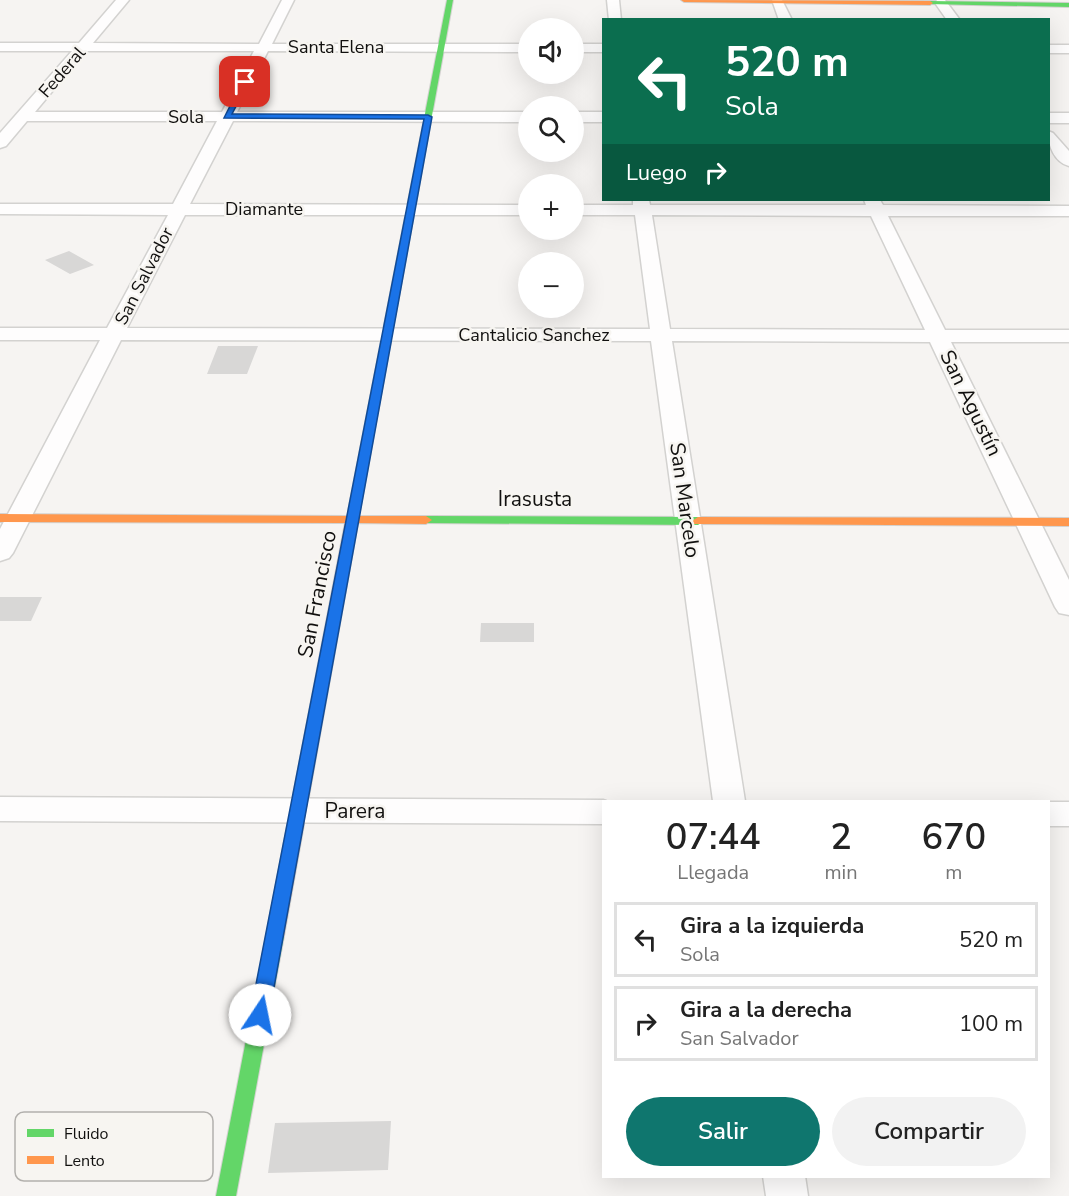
<!DOCTYPE html>
<html lang="es">
<meta charset="utf-8">
<style>
body{margin:0;font-family:"Nunito Sans",sans-serif;background:#f2f2f2;color:#222;height:100vh;display:flex;flex-direction:column;font-size:22px;white-space:nowrap}
*{box-sizing:border-box;margin:0}
p{font-size:20px;color:#767676}
.icon{flex:none;width:33px;height:33px;fill:none;stroke:currentColor;stroke-width:2;stroke-linecap:round;stroke-linejoin:round}
.map{position:relative;flex:1;overflow:hidden}
.panel{position:absolute;left:602px;top:800px;width:448px;height:378px;display:flex;flex-direction:column;background:#fff;border-radius:0px;box-shadow:0 6px 24px #0002}
.panel>*{flex:none}
.guide{position:absolute;left:602px;top:18px;width:448px;height:183px;border-radius:0px;box-shadow:0 6px 24px #0002;background:#0b6e4f;color:#fff;overflow:hidden}
.fabs{position:absolute;left:518px;top:18px;display:grid;gap:12px}
.fabs a{display:grid;place-items:center;width:66px;height:66px;border-radius:50%;background:#fff;box-shadow:0 6px 24px #0002;font-size:30px}
.pin{position:absolute;display:grid;place-items:center;width:51px;height:51px;color:#fff;margin:-26px;border-radius:12px;box-shadow:0 3px 9px #0006}
.me{position:absolute;width:66px;margin:-33px;rotate:11deg;stroke-linejoin:round;filter:drop-shadow(0 0 4px #0008)}
.turn{display:flex;align-items:center;gap:21px;height:126px;padding:0 24px;font-size:27px}
.turn .icon{width:78px;height:78px;stroke-width:2.5}
.turn b{display:block;font-size:42px;line-height:51px}
.then{display:flex;align-items:center;height:57px;padding:0 24px;background:#0003;gap:12px;font-size:22px}
.eta{display:flex;justify-content:space-evenly;align-items:center;height:102px;text-align:center}
.eta b{font-size:36px;font-weight:600;line-height:42px}
.action{display:flex;gap:12px;margin-top:auto;padding:12px 24px}
.action a{flex:1;height:69px;border-radius:36px;background:#0f766e;color:#fff;font-size:24px;font-weight:600;line-height:69px;text-align:center}
.action a+a{background:#f2f2f2;color:#222}
ul{padding:0;list-style:none}
li{display:flex;align-items:center;gap:18px;height:75px;margin:0 12px 9px;padding:0 12px;border:3px solid #e0e0e0;border-radius:0px}
li div{flex:1}
li b{display:block;font-size:22px}
li em{font-style:normal}
.map>svg:first-child{display:block}
.building{fill:#d8d7d6}
.lines{fill:none;stroke-linecap:round;stroke-linejoin:round}
.street-casing{stroke:#d3d2d0;stroke-width:3}
.fast-casing{stroke:#d3d2d0;stroke-width:2}
.slow-casing{stroke:#d3d2d0;stroke-width:2}
.street{fill:#fefdfd;fill-rule:evenodd}
.fast{fill:#63d668;fill-rule:evenodd}
.slow{fill:#ff974d;fill-rule:evenodd}
.route{fill:#1a73e8;stroke:#114b97;stroke-width:1.5}
.labels{text-anchor:middle;dominant-baseline:central;stroke-width:5;stroke-linejoin:round;paint-order:stroke}
.far-street-label{font-size:18px;fill:#11100f;stroke:#f7f5f1}
.street-label{font-size:21px;fill:#11100f;stroke:#f7f5f1}
.key{fill:#f7f5f1;stroke:#b2b0ad;stroke-width:1.5}
.key-label{font-size:16px;fill:#11100f}
</style>
<div class="map">
<svg width="1069" height="1196" viewBox="0 0 1069 1196">
<rect width="100%" height="100%" fill="#f6f4f2"/>
<!-- building -->
<path class="building" d="M 69,251 L 94,265 L 70,274 L 45,260 Z
M 218,346 L 258,346 L 247,374 L 207,374 Z
M 0,597 L 42,597 L 31,621 L 0,621 Z
M 481,623 L 534,623 L 534,642 L 480,642 Z
M 391,1121 L 388,1170 L 268,1173 L 275,1123 Z"/>
<g class="lines">
<defs>
<path id="street" d="M 116,0 L 129,0 L 93,43 L 259,44 L 282,0 L 294,0 L 272,44 L 528,44 L 528,52 L 268,51 L 237,112 L 528,112 L 528,122 L 233,121 L 190,204 L 528,205 L 528,215 L 185,215 L 127,328 L 650,329 L 635,215 L 573,215 L 573,205 L 633,205 L 633,200 L 649,200 L 650,205 L 866,205 L 864,200 L 880,200 L 883,205 L 1069,206 L 1069,216 L 888,216 L 945,330 L 1069,330 L 1069,342 L 951,342 L 1069,580 L 1069,615 L 1059,613 L 1055,607 L 930,342 L 672,341 L 745,801 L 713,801 L 651,341 L 121,340 L 13,553 L 9,558 L 0,561 L 0,529 L 100,340 L 0,340 L 0,328 L 107,328 L 168,215 L 0,214 L 0,204 L 173,204 L 217,121 L 27,121 L 6,146 L 0,148 L 0,133 L 72,51 L 0,51 L 0,43 L 79,43 ZM 86,51 L 254,51 L 222,112 L 35,112 ZM 652,215 L 871,216 L 925,330 L 670,329 Z
M 607,0 L 619,0 L 621,20 L 609,20 Z
M 772,0 L 782,0 L 792,20 L 779,20 Z
M 937,0 L 945,0 L 960,20 L 947,20 L 935,3 Z
M 573,44 L 603,44 L 603,52 L 573,52 Z
M 1048,45 L 1069,45 L 1069,53 L 1048,53 Z
M 573,112 L 603,112 L 603,122 L 573,122 Z
M 1048,113 L 1069,113 L 1069,123 L 1048,123 Z
M 1048,131 L 1053,133 L 1069,151 L 1069,166 C 1054,162 1048,145 1048,131 Z
M 0,797 L 603,800 L 606,801 L 603,801 L 603,824 L 0,821 Z
M 1048,802 L 1069,802 L 1069,826 L 1048,826 Z
M 763,1176 L 805,1176 L 808,1196 L 766,1196 Z"/>
<path id="fast" d="M 447,0 L 453,0 L 360,511 L 354,515 L 348,511 Z
M 930,1 L 1069,3 L 1069,7 L 928,4 Z
M 426,516 L 698,517 L 704,521 L 698,525 L 422,523 L 420,520 Z
M 275,929 L 281,931 L 284,936 L 236,1196 L 216,1196 L 266,936 L 269,931 Z"/>
<path id="slow" d="M 681,0 L 930,1 L 933,3 L 930,5 L 684,2 Z
M 354,507 L 360,511 L 359,516 L 426,516 L 432,520 L 426,524 L 358,523 L 284,936 L 281,941 L 275,943 L 269,941 L 266,936 L 345,523 L 0,522 L 0,514 L 347,516 L 350,508 Z
M 698,517 L 1069,518 L 1069,526 L 694,524 L 692,521 Z"/>
</defs>
<!-- street casing -->
<use href="#street" class="street-casing"/>
<!-- fast casing -->
<use href="#fast" class="fast-casing"/>
<!-- slow casing -->
<use href="#slow" class="slow-casing"/>
<!-- street -->
<use href="#street" class="street"/>
<!-- fast -->
<use href="#fast" class="fast"/>
<!-- slow -->
<use href="#slow" class="slow"/>
</g>
<!-- route -->
<path class="route" d="M 245,80 L 249,82 L 232,114 L 428,115 L 432,117 L 269,1015 L 266,1020 L 260,1023 L 253,1020 L 250,1015 L 424,119 L 224,118 L 242,82 Z"/>
<g class="labels">
<!-- far-street labels -->
<g class="far-street-label">
<text x="336" y="47">Santa Elena</text>
<text transform="translate(62 72) rotate(-49)">Federal</text>
<text x="186" y="117">Sola</text>
<text x="264" y="209">Diamante</text>
<text transform="translate(144 276) rotate(-63)">San Salvador</text>
<text x="534" y="335">Cantalicio Sanchez</text>
</g>
<!-- street labels -->
<g class="street-label">
<text transform="translate(971 403) rotate(64)">San Agustín</text>
<text x="535" y="499">Irasusta</text>
<text transform="translate(685 500) rotate(82)">San Marcelo</text>
<text transform="translate(317 594) rotate(-79)">San Francisco</text>
<text x="355" y="811">Parera</text>
</g>
</g>
<!-- legend -->
<rect x="15" y="1112" width="198" height="69" rx="9" class="key"/>
<rect x="27" y="1129" width="27" height="8" fill="#63d668"/>
<rect x="27" y="1156" width="27" height="8" fill="#ff974d"/>
<g class="key-label">
<text x="64" y="1139">Fluido</text>
<text x="64" y="1166">Lento</text>
</g>
</svg>
<div class="fabs">
<a><svg class="icon" aria-label="sound" viewBox="0 0 24 24"><path d="M4 9h4l5-4v14l-5-4H4zM17 9q2 3 0 6"/></svg></a>
<a><svg class="icon" aria-label="search" viewBox="0 0 24 24"><circle cx="10" cy="10" r="6"/><path d="M15 15l6 6"/></svg></a>
<a>+</a>
<a>−</a>
</div>
<div class="pin" style="left:245px;top:82px;background:#d93025"><svg class="icon" aria-label="arrive" viewBox="0 0 24 24"><path d="M6 21V4h12l-3 4 3 4H6"/></svg></div>
<svg class="me" style="left:260px;top:1015px" viewBox="-20 -20 40 40"><circle r="19" fill="#fff"/><path d="M0-13L10 11 0 6-10 11z" fill="#1a73e8"/></svg>
<div class="guide">
<div class="turn"><svg class="icon" aria-label="left" viewBox="0 0 24 24"><path d="M17 20v-9H6M10 6l-5 5 5 5"/></svg><div><b>520 m</b>Sola</div></div>
<div class="then">Luego<svg class="icon" aria-label="right" viewBox="0 0 24 24"><path d="M7 20v-9h11M14 6l5 5-5 5"/></svg></div>
</div>
<section class="panel">
<div class="eta">
<div><b>07:44</b><p>Llegada</p></div>
<div><b>2</b><p>min</p></div>
<div><b>670</b><p>m</p></div>
</div>
<ul>
<li><svg class="icon" aria-label="left" viewBox="0 0 24 24"><path d="M17 20v-9H6M10 6l-5 5 5 5"/></svg><div><b>Gira a la izquierda</b><p>Sola</p></div><em>520 m</em></li>
<li><svg class="icon" aria-label="right" viewBox="0 0 24 24"><path d="M7 20v-9h11M14 6l5 5-5 5"/></svg><div><b>Gira a la derecha</b><p>San Salvador</p></div><em>100 m</em></li>
</ul>
<div class="action"><a>Salir</a><a>Compartir</a></div>
</section>
</div>
